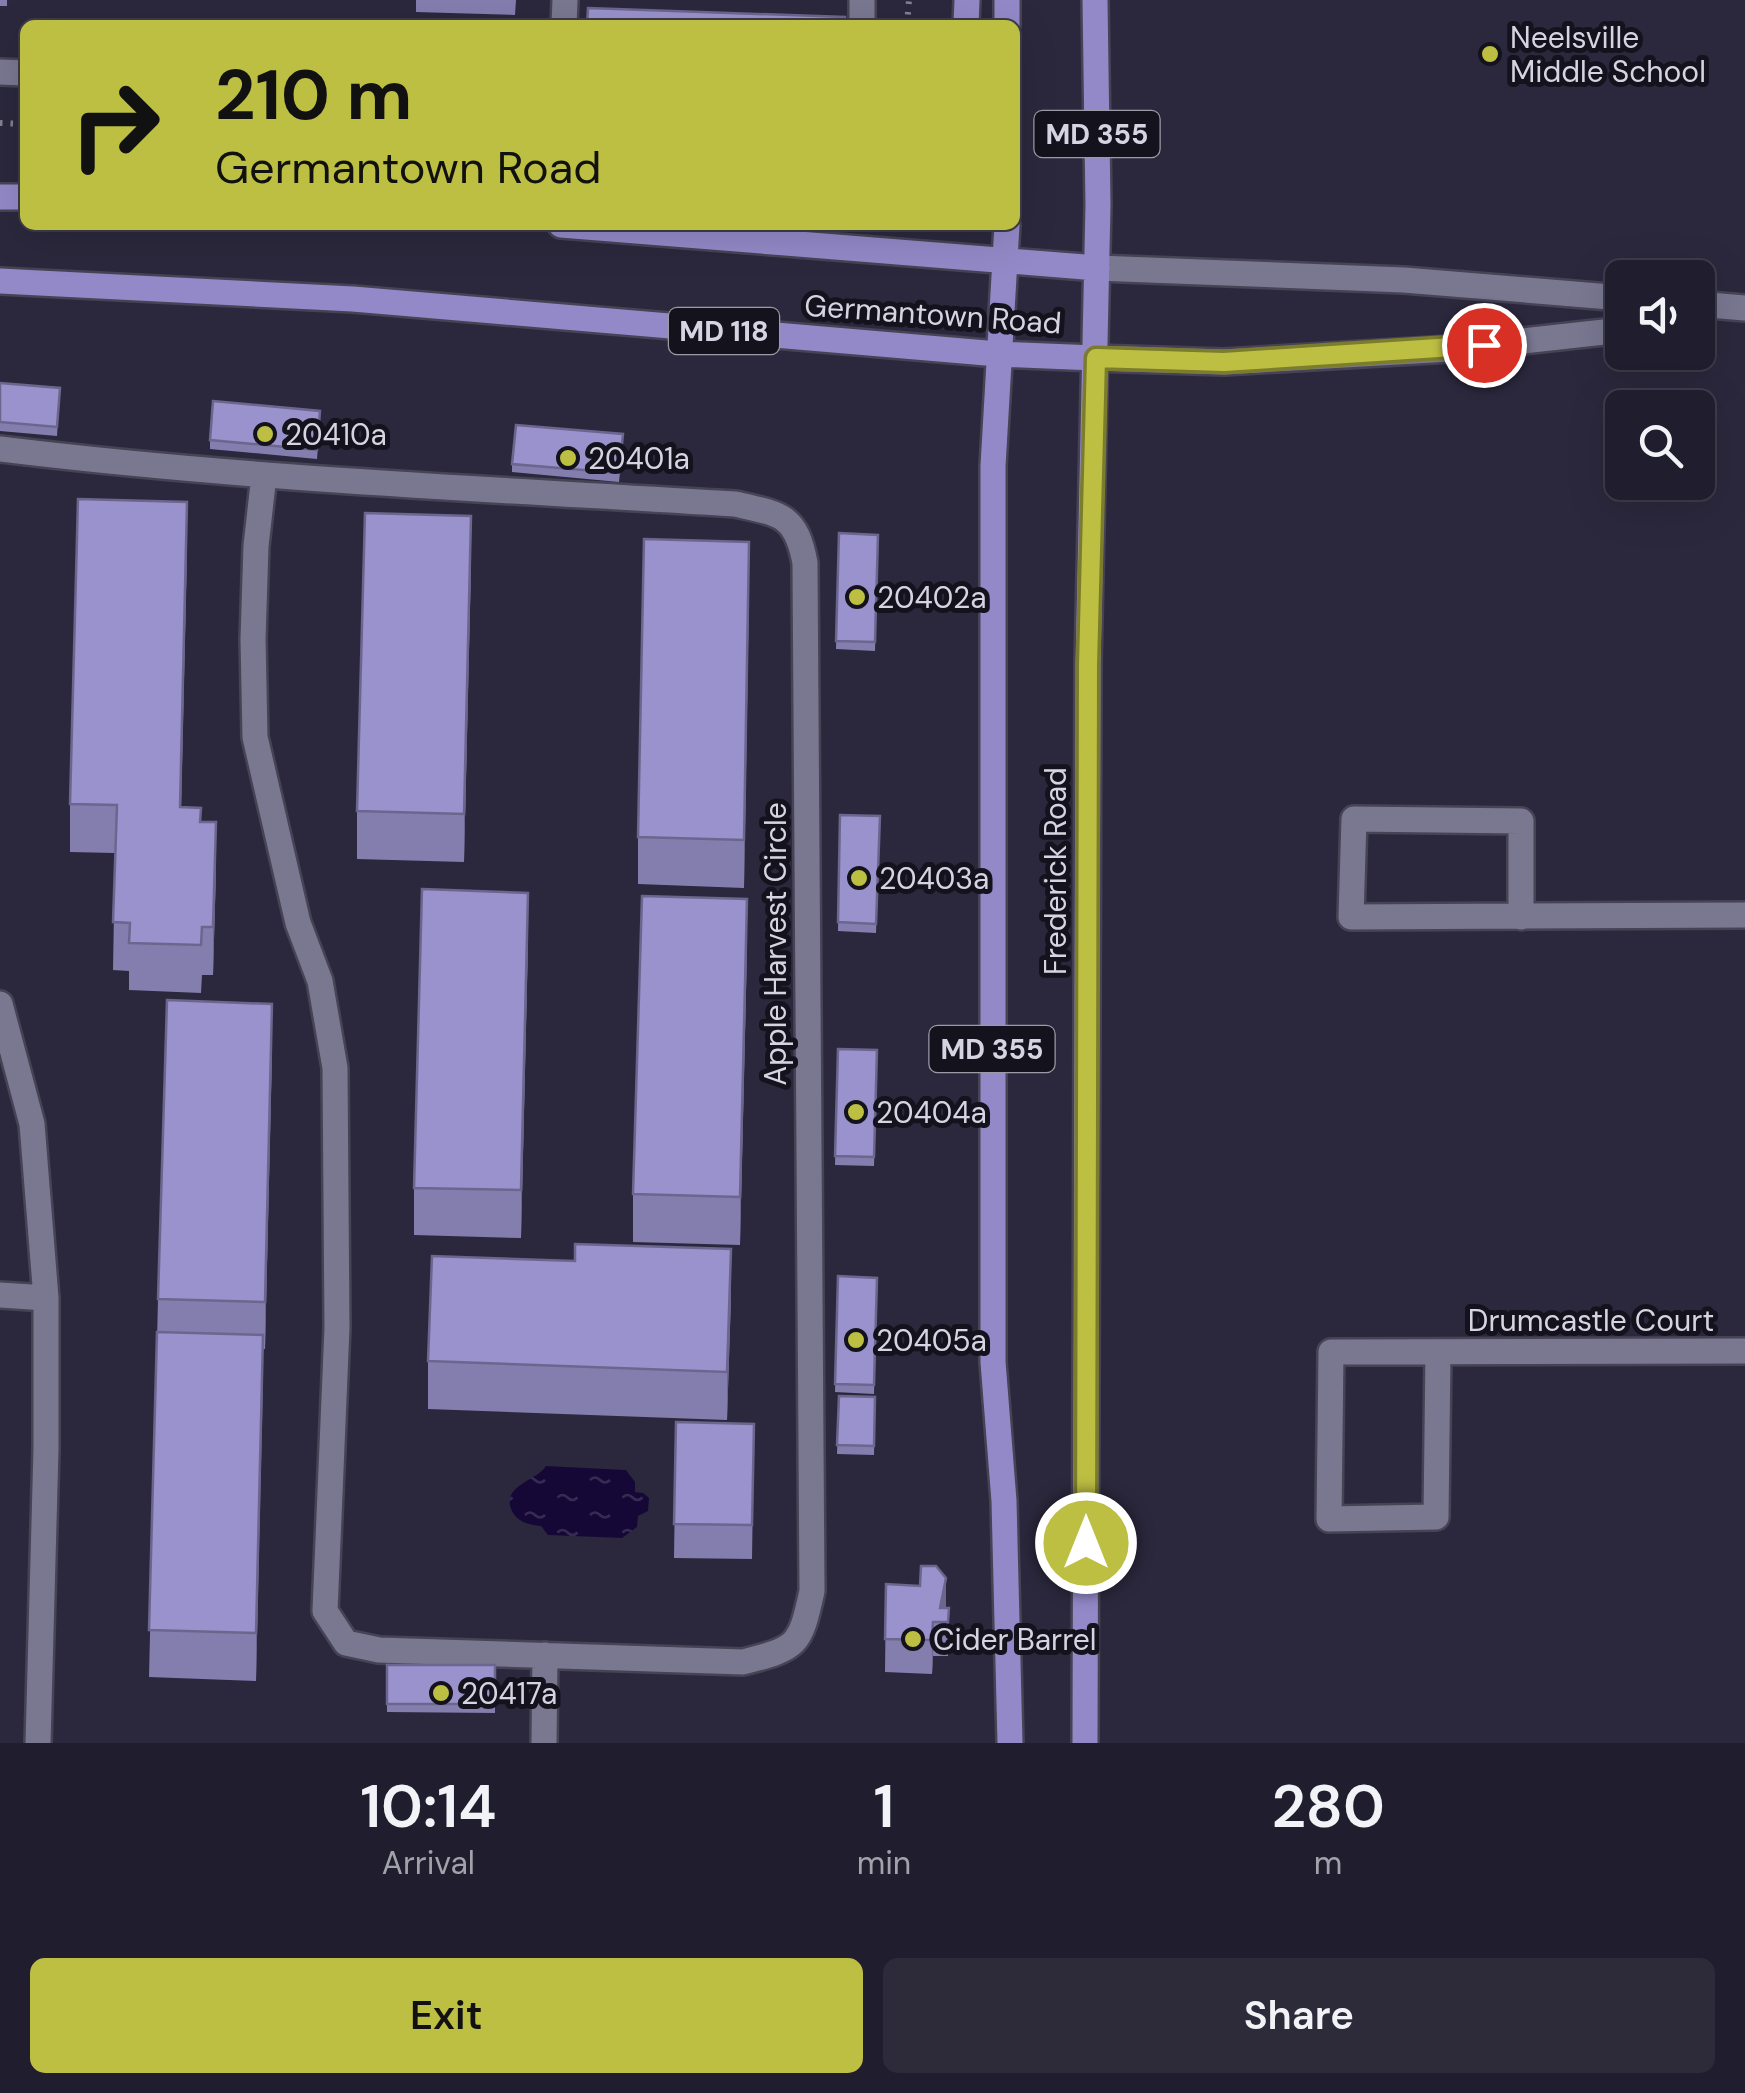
<!DOCTYPE html>
<style>
body{margin:0;font-family:"DM Sans",sans-serif;background:#2d2b3a;color:#f1f3f6;height:100vh;display:flex;flex-direction:column;font-size:38px;white-space:nowrap}
*{box-sizing:border-box;margin:0}
p{font-size:32px;color:#a2a2aa}
.icon{flex:none;width:55px;height:55px;fill:none;stroke:currentColor;stroke-width:2;stroke-linecap:round;stroke-linejoin:round}
.map{position:relative;height:1743px;overflow:hidden}
.side{display:flex;flex-direction:column;background:#201e2e;flex:1}
.side>*{flex:none}
.top-card{position:absolute;left:20px;top:20px;width:1000px;height:210px;border-radius:15px;box-shadow:0 10px 40px #0002,0 0 0 2px #3d3c4a;background:#bdbf43;color:#111;overflow:hidden}
.fabs{position:absolute;left:1605px;top:260px;display:grid;gap:20px}
.fabs a{display:grid;place-items:center;width:110px;height:110px;border-radius:15px;background:#201e2e;box-shadow:0 10px 40px #0002,0 0 0 2px #3d3c4a;font-size:50px}
.pin{position:absolute;display:grid;place-items:center;width:85px;height:85px;color:#fff;margin:-42px;border:5px solid #fff;border-radius:50%;box-shadow:0 2px 10px #0007}
.me{position:absolute;width:110px;margin:-55px;rotate:0deg;stroke-linejoin:round;filter:drop-shadow(0 0 8px #0008)}
.turn{display:flex;align-items:center;gap:35px;height:210px;padding:0 30px;font-size:45px}
.turn .icon{width:130px;height:130px;stroke-width:2.5}
.turn b{display:block;font-size:70px;line-height:85px}
.eta{display:flex;justify-content:space-evenly;align-items:center;height:170px;text-align:center}
.eta b{font-size:60px;font-weight:600;line-height:70px}
.cta{display:flex;gap:20px;margin-top:auto;padding:20px 30px}
.cta a{flex:1;height:115px;border-radius:15px;background:#bdbf43;color:#111;font-size:40px;font-weight:600;line-height:115px;text-align:center}
.cta a+a{background:#2d2b3a;color:#f1f3f6}
.map>svg:first-child{display:block}
.water{fill:url(#water-ripples)}
.lines{fill:none;stroke-linecap:round;stroke-linejoin:round}
.minor-casing{stroke:#464355;stroke-width:30}
.major-casing{stroke:#464355;stroke-width:30}
.path{stroke:#838192;stroke-width:6;stroke-dasharray:2.5 8;stroke-linecap:butt}
.minor{stroke:#7a7891;stroke-width:25}
.major{stroke:#9389c8;stroke-width:25}
.wall{fill:#847eaf}
.shaded-wall{fill:#6c668f}
.building{fill:#9a92cc;stroke:#6c668f;stroke-width:2.5}
.route-casing{stroke:#7b7c2c;stroke-width:25}
.route{stroke:#bdbf43;stroke-width:18}
.poi-dot{fill:#bdbf43;stroke:#14121c;stroke-width:4}
.labels{text-anchor:middle;dominant-baseline:central;stroke-width:10;stroke-linejoin:round;paint-order:stroke}
.shield{fill:#14121c;stroke:#9c9aa7;stroke-width:2.5}
.shield-label{font-size:28px;font-weight:bold;fill:#d6d4e2}
.poi-label{font-size:30px;fill:#d6d4e2;stroke:#14121c;text-anchor:start}
.street-label{font-size:30px;fill:#d6d4e2;stroke:#14121c}
</style>
<div class="map">
<svg width="1745" height="1743" viewBox="0 0 1745 1743">
<defs>
<pattern id="water-ripples" width="26" height="14" patternUnits="userSpaceOnUse" patternTransform="scale(2.5)"><rect width="26" height="14" fill="#160836"/><path d="M2 4q2-2 4 0t4 0M15 11q2-2 4 0t4 0" fill="none" stroke="#372b53"/></pattern>
</defs>
<rect width="100%" height="100%" fill="#2b283d"/>
<!-- water -->
<path class="water" d="M 546,1466 L 626,1470 L 635,1482 L 635,1492 L 643,1493 L 649,1498 L 648,1511 L 638,1516 L 637,1527 L 622,1538 L 548,1535 L 541,1526 C 531,1525 519,1523 513,1513 C 498,1486 537,1481 546,1466 Z"/>
<g class="lines">
<defs>
<path id="minor" d="M 564,25 L 565,0
M 862,25 L 862,0
M 0,72 L 25,73
M 1097,268 L 1404,280 L 1622,298
M 1698,304 L 1745,308
M 1095,358 L 1224,362 L 1450,349 L 1622,330
M 0,449 C 244,479 490,489 735,504 C 780,514 796,514 805,563 L 812,1591 C 800,1646 798,1648 743,1662 L 379,1650 L 346,1643 L 325,1611 L 337,1328 L 335,1068 L 320,981 L 298,923 L 255,737 L 253,639 L 256,546 L 264,475
M 1521,917 L 1521,821 L 1354,819 L 1351,917 L 1745,915
M 0,1004 L 32,1124 L 46,1298 L 46,1449 L 38,1743
M 0,1295 L 46,1298
M 1438,1353 L 1436,1517 L 1329,1519 L 1331,1352 L 1745,1351
M 544,1743 L 545,1655"/>
<path id="major" d="M 1007,0 L 1007,25
M 966,25 L 967,0
M 0,197 L 25,197
M 561,225 L 1097,268
M 1007,225 L 993,466 L 993,1362 L 1004,1501 L 1010,1743
M 0,281 L 353,299 L 998,354 L 1095,358
M 1085,1743 L 1088,665 L 1098,205 L 1095,0"/>
</defs>
<!-- minor casing -->
<use href="#minor" class="minor-casing"/>
<!-- major casing -->
<use href="#major" class="major-casing"/>
<!-- path -->
<path class="path" d="M 907,25 L 909,0
M 0,123 L 25,124"/>
<!-- minor -->
<use href="#minor" class="minor"/>
<!-- major -->
<use href="#major" class="major"/>
</g>
<!-- wall -->
<path class="wall" d="M 0,0 L 7,0 L 7,6 L 0,6 Z
M 416,0 L 516,0 L 515,15 L 416,12 Z
M 0,383 L 60,388 L 57,436 L 0,431 Z
M 320,420 L 317,459 L 210,449 L 210,440 Z
M 623,443 L 619,482 L 512,472 L 512,464 Z
M 839,533 L 878,535 L 875,651 L 836,649 Z
M 187,549 L 181,807 L 201,822 L 216,870 L 213,975 L 202,975 L 201,993 L 129,990 L 129,971 L 113,970 L 115,853 L 70,852 L 70,804 Z
M 471,564 L 464,862 L 357,859 L 357,811 Z
M 749,590 L 744,888 L 638,884 L 638,837 Z
M 840,815 L 880,816 L 876,933 L 838,931 Z
M 528,940 L 521,1238 L 414,1235 L 414,1188 Z
M 747,947 L 740,1245 L 633,1242 L 633,1194 Z
M 838,1049 L 877,1050 L 874,1166 L 835,1165 Z
M 272,1051 L 265,1349 L 263,1349 L 256,1681 L 149,1677 L 158,1299 Z
M 838,1276 L 877,1278 L 874,1394 L 835,1392 Z
M 731,1297 L 727,1420 L 428,1409 L 428,1361 Z
M 839,1396 L 875,1397 L 874,1455 L 837,1454 Z
M 676,1422 L 754,1424 L 752,1559 L 674,1558 Z
M 886,1584 L 949,1608 L 948,1656 L 933,1656 L 932,1674 L 885,1672 Z
M 387,1665 L 495,1665 L 495,1713 L 387,1712 Z"/>
<!-- shaded-wall -->
<path class="shaded-wall" d="M 187,502 L 187,549 L 180,855 L 180,807 Z
M 471,516 L 471,564 L 464,862 L 464,814 Z
M 749,542 L 749,590 L 744,888 L 744,840 Z
M 216,822 L 216,870 L 213,975 L 213,927 Z
M 528,893 L 528,940 L 521,1238 L 521,1190 Z
M 747,899 L 747,947 L 740,1245 L 740,1197 Z
M 272,1004 L 272,1051 L 265,1349 L 265,1302 Z
M 731,1249 L 731,1297 L 727,1420 L 727,1372 Z
M 263,1335 L 263,1383 L 256,1681 L 256,1633 Z
M 946,1578 L 946,1611 L 940,1608 Z
M 933,1622 L 933,1656 L 932,1674 L 932,1640 Z"/>
<!-- building -->
<path class="building" d="M 588,8 L 845,17 L 844,25 L 587,25 Z
M 0,383 L 60,388 L 57,427 L 0,422 Z
M 213,401 L 320,411 L 317,450 L 210,440 Z
M 516,425 L 623,434 L 619,473 L 512,464 Z
M 78,499 L 187,502 L 180,807 L 201,808 L 200,822 L 216,822 L 213,927 L 202,927 L 201,945 L 129,943 L 130,923 L 113,922 L 117,805 L 70,804 Z
M 365,513 L 471,516 L 464,814 L 357,811 Z
M 839,533 L 878,535 L 875,642 L 836,641 Z
M 644,539 L 749,542 L 744,840 L 638,837 Z
M 840,815 L 880,816 L 876,924 L 838,922 Z
M 422,889 L 528,893 L 521,1190 L 414,1188 Z
M 642,896 L 747,899 L 740,1197 L 633,1194 Z
M 167,1000 L 272,1004 L 265,1302 L 158,1299 Z
M 838,1049 L 877,1050 L 874,1157 L 835,1156 Z
M 575,1244 L 731,1249 L 727,1372 L 428,1361 L 432,1256 L 575,1261 Z
M 838,1276 L 877,1278 L 874,1385 L 835,1384 Z
M 157,1332 L 263,1335 L 256,1633 L 149,1630 Z
M 839,1396 L 875,1397 L 874,1446 L 837,1445 Z
M 676,1422 L 754,1424 L 752,1525 L 674,1524 Z
M 921,1566 L 936,1566 L 946,1578 L 940,1608 L 949,1608 L 948,1622 L 933,1622 L 932,1640 L 885,1639 L 886,1584 L 920,1586 Z
M 387,1665 L 495,1665 L 495,1704 L 387,1704 Z"/>
<g class="lines">
<defs>
<path id="route" d="M 1086,1543 L 1088,665 L 1096,358 L 1224,362 L 1484,345"/>
</defs>
<!-- route casing -->
<use href="#route" class="route-casing"/>
<!-- route -->
<use href="#route" class="route"/>
</g>
<!-- markers -->
<g class="poi-dot">
<circle cx="1490" cy="54" r="10"/>
<circle cx="265" cy="434" r="10"/>
<circle cx="568" cy="458" r="10"/>
<circle cx="857" cy="597" r="10"/>
<circle cx="859" cy="878" r="10"/>
<circle cx="856" cy="1112" r="10"/>
<circle cx="856" cy="1340" r="10"/>
<circle cx="913" cy="1639" r="10"/>
<circle cx="441" cy="1693" r="10"/>
</g>
<g class="labels">
<!-- shield labels -->
<g class="shield">
<rect x="1034.5" y="111" width="125" height="46" rx="8"/>
<rect x="669" y="308" width="110" height="46" rx="8"/>
<rect x="929.5" y="1026" width="125" height="46" rx="8"/>
</g>
<g class="shield-label">
<text x="1097" y="134">MD 355</text>
<text x="724" y="331">MD 118</text>
<text x="992" y="1049">MD 355</text>
</g>
<!-- poi labels -->
<g class="poi-label">
<text x="1510" y="37">Neelsville<tspan x="1510" dy="34">Middle School</tspan></text>
<text x="285" y="434">20410a</text>
<text x="588" y="458">20401a</text>
<text x="877" y="597">20402a</text>
<text x="879" y="878">20403a</text>
<text x="876" y="1112">20404a</text>
<text x="876" y="1340">20405a</text>
<text x="933" y="1639">Cider Barrel</text>
<text x="461" y="1693">20417a</text>
</g>
<!-- street labels -->
<g class="street-label">
<text transform="translate(933 314) rotate(4)">Germantown Road</text>
<text transform="translate(1055 871) rotate(-90)">Frederick Road</text>
<text transform="translate(775 944) rotate(-90)">Apple Harvest Circle</text>
<text x="1591" y="1320">Drumcastle Court</text>
</g>
</g>
</svg>
<div class="fabs">
<a><svg class="icon" aria-label="sound" viewBox="0 0 24 24"><path d="M4 9h4l5-4v14l-5-4H4zM17 9q2 3 0 6"/></svg></a>
<a><svg class="icon" aria-label="search" viewBox="0 0 24 24"><circle cx="10" cy="10" r="6"/><path d="M15 15l6 6"/></svg></a>
</div>
<div class="pin" style="left:1484px;top:345px;background:#d93025"><svg class="icon" aria-label="arrive" viewBox="0 0 24 24"><path d="M6 21V4h12l-3 4 3 4H6"/></svg></div>
<svg class="me" style="left:1086px;top:1543px" viewBox="-20 -20 40 40"><circle r="17" fill="#bdbf43" stroke="#fff" stroke-width="3"/><path d="M0-11L8 9 0 5-8 9z" fill="#fff"/></svg>
<div class="top-card">
<div class="turn"><svg class="icon" aria-label="right" viewBox="0 0 24 24"><path d="M7 20v-9h11M14 6l5 5-5 5"/></svg><div><b>210 m</b>Germantown Road</div></div>
</div>
</div>
<section class="side">
<div class="eta">
<div><b>10:14</b><p>Arrival</p></div>
<div><b>1</b><p>min</p></div>
<div><b>280</b><p>m</p></div>
</div>
<div class="cta"><a>Exit</a><a>Share</a></div>
</section>
